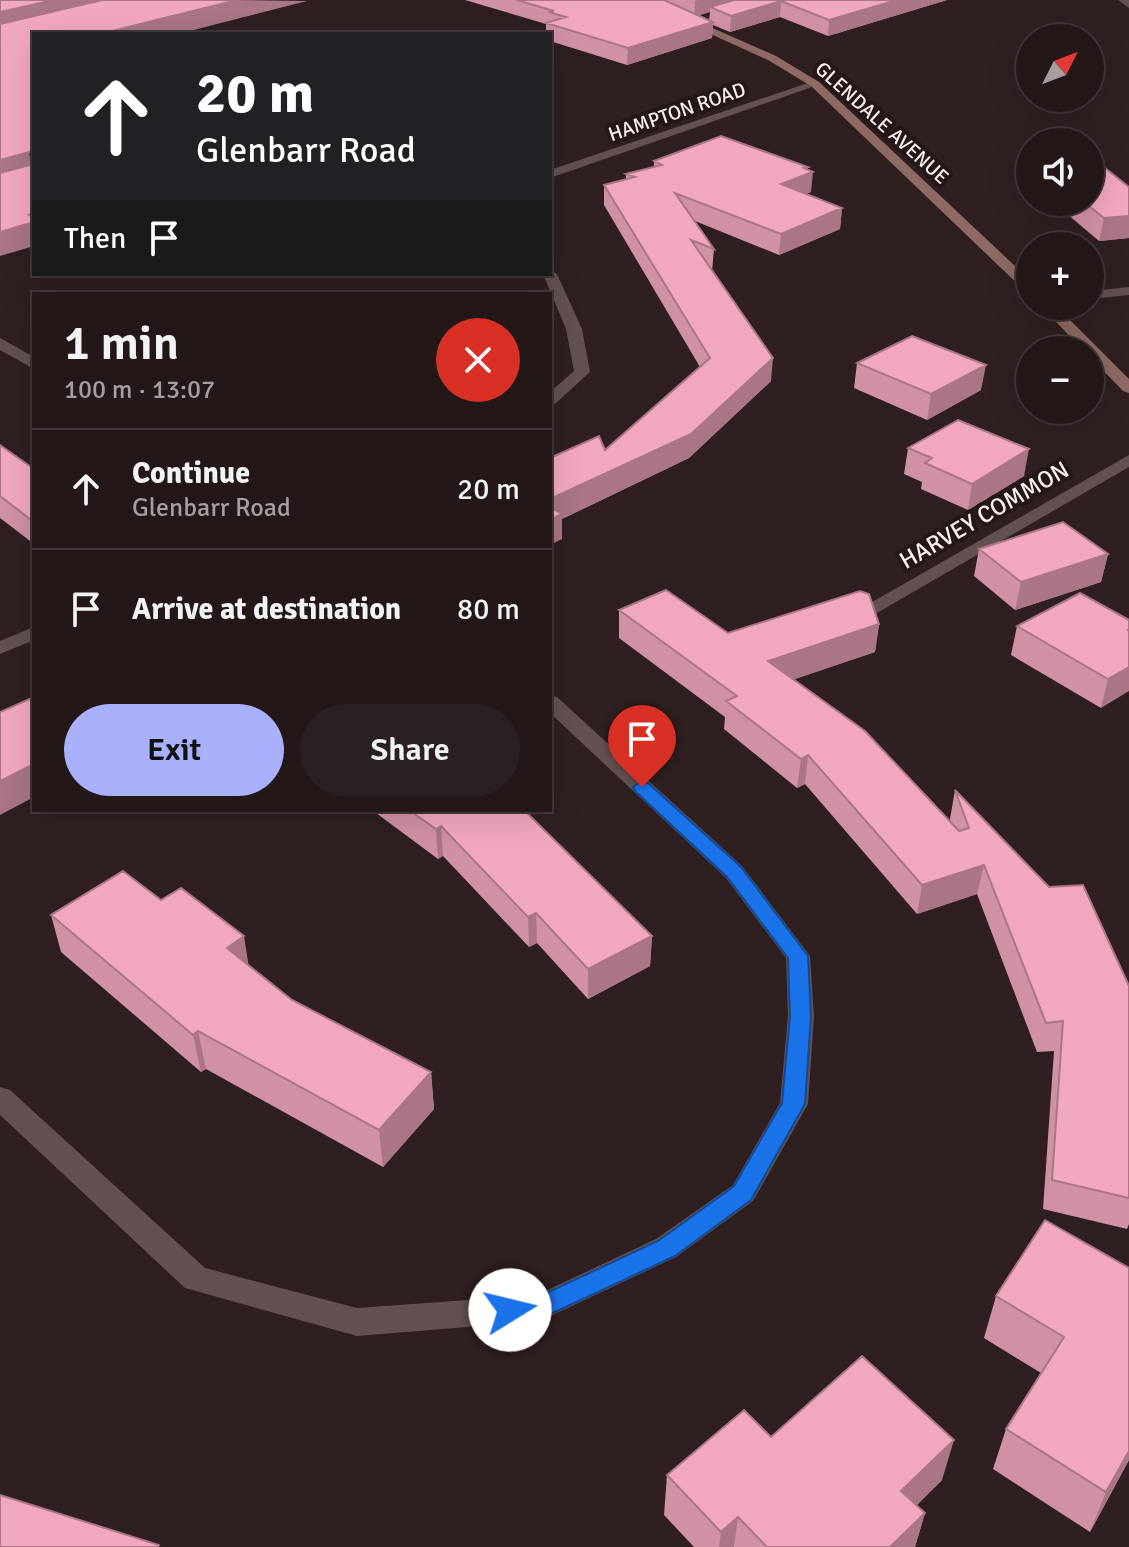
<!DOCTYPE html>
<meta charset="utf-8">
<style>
body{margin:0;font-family:Signika,sans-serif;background:#2b2021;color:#f1f3f6;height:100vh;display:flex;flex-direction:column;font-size:30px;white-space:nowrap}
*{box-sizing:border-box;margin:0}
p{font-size:26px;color:#a39fa2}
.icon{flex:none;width:44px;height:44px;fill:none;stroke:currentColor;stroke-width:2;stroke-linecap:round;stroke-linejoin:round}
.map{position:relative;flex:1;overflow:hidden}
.details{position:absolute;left:32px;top:292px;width:520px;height:520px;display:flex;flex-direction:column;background:#231718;border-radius:0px;box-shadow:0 8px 32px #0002,0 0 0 2px #403637}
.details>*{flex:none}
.guide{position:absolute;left:32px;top:32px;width:520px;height:244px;border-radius:0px;box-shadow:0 8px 32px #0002,0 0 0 2px #403637;background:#202124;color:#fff;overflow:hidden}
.needle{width:52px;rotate:48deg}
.buttons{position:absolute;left:1016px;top:24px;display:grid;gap:16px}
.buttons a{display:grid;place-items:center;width:88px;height:88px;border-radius:50%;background:#231718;box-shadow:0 8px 32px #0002,0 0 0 2px #403637;font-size:40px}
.pin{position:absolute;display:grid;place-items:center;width:68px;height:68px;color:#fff;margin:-82px -34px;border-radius:50% 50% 50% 0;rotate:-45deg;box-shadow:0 0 8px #0007}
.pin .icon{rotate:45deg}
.me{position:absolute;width:88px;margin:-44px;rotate:81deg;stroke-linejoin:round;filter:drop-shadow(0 0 6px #0008)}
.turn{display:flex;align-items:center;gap:28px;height:168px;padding:0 32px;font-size:36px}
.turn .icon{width:104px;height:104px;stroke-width:2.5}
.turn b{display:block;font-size:56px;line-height:68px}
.then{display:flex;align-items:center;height:76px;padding:0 32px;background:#0003;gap:16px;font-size:30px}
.round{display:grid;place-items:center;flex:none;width:84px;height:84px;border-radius:42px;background:#2b2021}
.headline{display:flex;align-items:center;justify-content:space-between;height:136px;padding:0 32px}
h1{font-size:48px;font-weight:600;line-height:60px}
.primary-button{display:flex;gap:16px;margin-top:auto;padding:16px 32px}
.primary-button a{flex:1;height:92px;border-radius:48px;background:#a9b0fc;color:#111;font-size:32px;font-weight:600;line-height:92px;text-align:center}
.primary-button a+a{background:#2b2021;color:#f1f3f6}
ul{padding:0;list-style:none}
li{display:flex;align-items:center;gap:24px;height:120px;padding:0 32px;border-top:2px solid #403637}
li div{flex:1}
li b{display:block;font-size:30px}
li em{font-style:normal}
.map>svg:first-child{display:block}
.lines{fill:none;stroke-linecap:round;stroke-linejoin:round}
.service{fill:#635152;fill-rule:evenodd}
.minor{fill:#635152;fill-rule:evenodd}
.secondary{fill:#8f6963;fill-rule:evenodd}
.wall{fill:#d090a6;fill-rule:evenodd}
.shaded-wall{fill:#a97587}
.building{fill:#f2a7c1;stroke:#a97587;stroke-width:2}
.route{fill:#1a73e8;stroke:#114b97;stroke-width:2}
.labels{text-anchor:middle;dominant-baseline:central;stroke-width:8;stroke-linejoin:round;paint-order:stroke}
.far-street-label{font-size:20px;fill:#faefef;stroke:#251617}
.street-label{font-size:24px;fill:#faefef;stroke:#251617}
</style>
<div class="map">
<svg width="1129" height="1547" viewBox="0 0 1129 1547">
<rect width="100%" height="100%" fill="#2f1f20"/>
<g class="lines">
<!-- service -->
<path class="service" d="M 1129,455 L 1129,467 L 870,617 L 863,619 L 853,613 Z"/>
<!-- minor -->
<path class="minor" d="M 1118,0 L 1129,0 L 1129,8 Z
M 811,82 L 821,84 L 550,178 L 550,170 Z
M 550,270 L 557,274 L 582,329 L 590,372 L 556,403 L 550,405 L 550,392 L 574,371 L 566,329 L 543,274 L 550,274 Z
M 1129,287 L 1129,295 L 1090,299 L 1090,291 Z
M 0,338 L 34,357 L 34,369 L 0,350 Z
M 34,627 L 34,640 L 0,654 L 0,641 Z
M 550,696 L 557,697 L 742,866 L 810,956 L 814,1016 L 808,1104 L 753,1201 L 676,1257 L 540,1321 L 357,1336 L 185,1288 L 0,1115 L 0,1087 L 10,1090 L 205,1268 L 357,1308 L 537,1295 L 656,1239 L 733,1185 L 780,1103 L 788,1016 L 786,958 L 726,878 L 550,713 Z"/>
<!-- secondary -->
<path class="secondary" d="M 636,0 L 649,0 L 776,56 L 819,82 L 1030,280 L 1030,292 L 1025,291 L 811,86 L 768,60 Z
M 1041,306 L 1056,306 L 1129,379 L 1129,393 L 1123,391 L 1090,357 L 1090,350 L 1083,350 Z"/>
</g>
<!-- wall -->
<path class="wall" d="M 465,0 L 947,0 L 828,36 L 780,17 L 730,32 L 713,25 L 712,38 L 627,65 L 550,41 L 550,34 L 546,34 L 546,24 ZM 710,12 L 709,20 L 699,15 Z
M 654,161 L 808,170 L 811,192 L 805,194 L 842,208 L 840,229 L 779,255 L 695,221 L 714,249 L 712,271 L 771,381 L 689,458 L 562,519 L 562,539 L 550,458 L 605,450 L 700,367 L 604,205 L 604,185 L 626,179 L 626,174 L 654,167 Z
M 1129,187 L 1129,238 L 1099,241 L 1060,208 L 1061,202 L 1090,202 Z
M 857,363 L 981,390 L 927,420 L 854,388 Z
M 0,445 L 34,469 L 34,544 L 0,518 Z
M 908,448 L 1024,476 L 968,510 L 921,489 L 922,482 L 904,474 Z
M 979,549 L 1108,554 L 1101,582 L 1015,610 L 974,576 Z
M 619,610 L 728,633 L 879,624 L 875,652 L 794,679 L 951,823 L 950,819 L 955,790 L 1129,986 L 1129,1224 L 1127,1229 L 1043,1209 L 1054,1051 L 1037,1052 L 977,894 L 917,914 L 805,784 L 797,788 L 724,729 L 725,717 L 619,638 Z
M 1129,620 L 1101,708 L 1011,655 L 1017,626 Z
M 372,810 L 524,810 L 652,936 L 650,966 L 588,999 L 537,943 L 529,947 L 443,856 L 438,859 Z
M 161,900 L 249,965 L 292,1000 L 431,1072 L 434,1109 L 383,1167 L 206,1069 L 201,1072 L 61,952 L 51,915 Z
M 1129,1268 L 1129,1460 L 1090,1532 L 993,1469 L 1006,1429 L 1041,1373 L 984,1338 L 996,1296 Z
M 667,1475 L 942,1480 L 917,1505 L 925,1513 L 915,1547 L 694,1547 L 664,1515 Z"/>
<!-- shaded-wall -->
<path class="shaded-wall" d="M 54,0 L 135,0 L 0,32 L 0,12 Z
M 237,0 L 307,1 L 178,34 L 112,34 L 112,31 Z
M 698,0 L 747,0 L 710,7 L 710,12 L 694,17 L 695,1 Z
M 897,0 L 947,0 L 828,36 L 829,20 Z
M 781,1 L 780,17 L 730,32 L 731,16 Z
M 713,22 L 712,38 L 627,65 L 628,48 Z
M 29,152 L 33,173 L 0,182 L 0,160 Z
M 808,167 L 808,173 L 813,172 L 811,192 L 779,204 L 781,184 L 804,168 Z
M 842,208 L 840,229 L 779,255 L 781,234 Z
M 34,213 L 34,246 L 0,256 L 0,232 L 29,215 Z
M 1129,216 L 1129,238 L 1099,241 L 1104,218 Z
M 773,358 L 771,381 L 689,458 L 562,519 L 562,539 L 550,545 L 550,499 Z
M 986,365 L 981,390 L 927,420 L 931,394 Z
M 1029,449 L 1024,476 L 968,510 L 972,484 Z
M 1108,554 L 1101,582 L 1015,610 L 1021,582 Z
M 879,624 L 875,652 L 766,689 L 768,661 Z
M 1129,667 L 1129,691 L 1101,708 L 1108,679 Z
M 808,755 L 805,784 L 797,788 L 801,759 Z
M 34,764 L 34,797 L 0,815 L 0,781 Z
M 441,826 L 443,856 L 438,859 L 436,829 Z
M 984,865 L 977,894 L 917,914 L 922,885 Z
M 536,913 L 537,943 L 529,947 L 528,917 Z
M 244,936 L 250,974 L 227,948 Z
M 652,936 L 650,966 L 588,999 L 588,969 Z
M 198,1031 L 206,1069 L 201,1072 L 193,1035 Z
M 431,1072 L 434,1109 L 383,1167 L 379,1130 Z
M 954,1440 L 942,1480 L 891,1530 L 901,1491 Z
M 1129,1451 L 1129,1460 L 1090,1532 L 1106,1492 Z
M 925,1513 L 915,1547 L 890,1547 Z
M 738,1517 L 734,1547 L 719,1547 L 721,1532 Z"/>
<!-- building -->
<path class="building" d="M 0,0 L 54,0 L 0,12 Z
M 102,0 L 237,0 L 112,31 L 118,34 L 34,34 L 34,213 L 29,215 L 34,218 L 34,222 L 0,232 L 0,173 L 30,165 L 33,155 L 29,152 L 0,160 L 0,24 Z
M 517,0 L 664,0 L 713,22 L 628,48 L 546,23 L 566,17 L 549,12 L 554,11 Z
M 734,0 L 897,0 L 829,20 L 781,1 L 731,16 L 710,7 Z
M 721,136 L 808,167 L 804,168 L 813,172 L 781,184 L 842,208 L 781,234 L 675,193 L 714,249 L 691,240 L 773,358 L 691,434 L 550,499 L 550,458 L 599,436 L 605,450 L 710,358 L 604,185 L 635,177 L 626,174 L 662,165 L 654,161 Z
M 1090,156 L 1129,187 L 1129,216 L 1104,218 L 1084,202 L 1090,202 Z
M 912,336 L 986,365 L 931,394 L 857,363 Z
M 958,420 L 1029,449 L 972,484 L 925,463 L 932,458 L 908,448 Z
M 0,445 L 34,469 L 34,522 L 0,496 Z
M 550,507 L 562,514 L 550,520 Z
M 1063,522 L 1108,554 L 1021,582 L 979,549 Z
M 666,590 L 728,633 L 860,591 L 869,594 L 879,624 L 768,661 L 865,731 L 959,831 L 969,828 L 955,790 L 1049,887 L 1083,885 L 1129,986 L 1129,1198 L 1052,1180 L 1063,1021 L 1046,1023 L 984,865 L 922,885 L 808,755 L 801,759 L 726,701 L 737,696 L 619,610 Z
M 1080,593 L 1129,620 L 1129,629 L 1128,630 L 1129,631 L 1129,667 L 1108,679 L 1017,626 Z
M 34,697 L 34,764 L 0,781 L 0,712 Z
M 409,810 L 524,810 L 652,936 L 588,969 L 536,913 L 528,917 L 441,826 L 436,829 Z
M 123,871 L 161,900 L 181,888 L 244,936 L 227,948 L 292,1000 L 431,1072 L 379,1130 L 198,1031 L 193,1035 L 51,915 Z
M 1045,1220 L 1129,1268 L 1129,1451 L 1106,1492 L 1006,1429 L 1064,1337 L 996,1296 Z
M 862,1356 L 954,1440 L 901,1491 L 925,1513 L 890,1547 L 767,1547 L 738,1517 L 721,1532 L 667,1475 L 744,1410 L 771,1437 Z
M 0,1495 L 159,1545 L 158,1547 L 0,1547 Z"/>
<!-- route -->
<path class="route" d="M 642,781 L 648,783 L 741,867 L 808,956 L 811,1016 L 805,1104 L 751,1200 L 675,1256 L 540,1319 L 510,1321 L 501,1318 L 497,1310 L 501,1302 L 538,1297 L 658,1241 L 734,1186 L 782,1103 L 790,1016 L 788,958 L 727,877 L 635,791 L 633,787 Z"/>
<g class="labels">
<!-- far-street labels -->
<g class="far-street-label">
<text transform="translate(677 112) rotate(-19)">HAMPTON ROAD</text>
<text transform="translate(882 123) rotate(42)">GLENDALE AVENUE</text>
</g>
<!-- street labels -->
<g class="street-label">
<text transform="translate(984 515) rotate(-30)">HARVEY COMMON</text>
</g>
</g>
</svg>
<div class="buttons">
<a><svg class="needle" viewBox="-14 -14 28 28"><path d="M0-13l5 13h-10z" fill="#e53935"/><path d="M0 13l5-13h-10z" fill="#a39fa2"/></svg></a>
<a><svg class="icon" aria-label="sound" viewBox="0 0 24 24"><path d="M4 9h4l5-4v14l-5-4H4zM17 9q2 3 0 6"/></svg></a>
<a>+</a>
<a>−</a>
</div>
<div class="pin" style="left:642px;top:787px;background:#d93025"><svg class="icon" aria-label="arrive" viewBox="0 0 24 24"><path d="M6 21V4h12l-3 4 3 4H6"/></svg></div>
<svg class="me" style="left:510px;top:1310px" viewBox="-20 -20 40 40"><circle r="19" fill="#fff"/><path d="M0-13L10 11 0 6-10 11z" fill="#1a73e8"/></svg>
<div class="guide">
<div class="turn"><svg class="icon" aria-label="ahead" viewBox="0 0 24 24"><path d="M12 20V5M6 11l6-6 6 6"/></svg><div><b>20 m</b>Glenbarr Road</div></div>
<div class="then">Then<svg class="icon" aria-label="arrive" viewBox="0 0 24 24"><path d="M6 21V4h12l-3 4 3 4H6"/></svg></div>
</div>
<section class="details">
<div class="headline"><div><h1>1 min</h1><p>100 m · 13:07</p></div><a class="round" style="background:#d93025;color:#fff"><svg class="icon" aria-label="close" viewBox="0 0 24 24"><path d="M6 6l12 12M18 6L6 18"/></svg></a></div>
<ul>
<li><svg class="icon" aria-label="ahead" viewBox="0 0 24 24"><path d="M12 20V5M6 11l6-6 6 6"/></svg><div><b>Continue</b><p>Glenbarr Road</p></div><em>20 m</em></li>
<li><svg class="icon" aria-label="arrive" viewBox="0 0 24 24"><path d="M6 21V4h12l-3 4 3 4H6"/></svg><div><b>Arrive at destination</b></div><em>80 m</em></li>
</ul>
<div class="primary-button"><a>Exit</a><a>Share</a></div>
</section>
</div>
